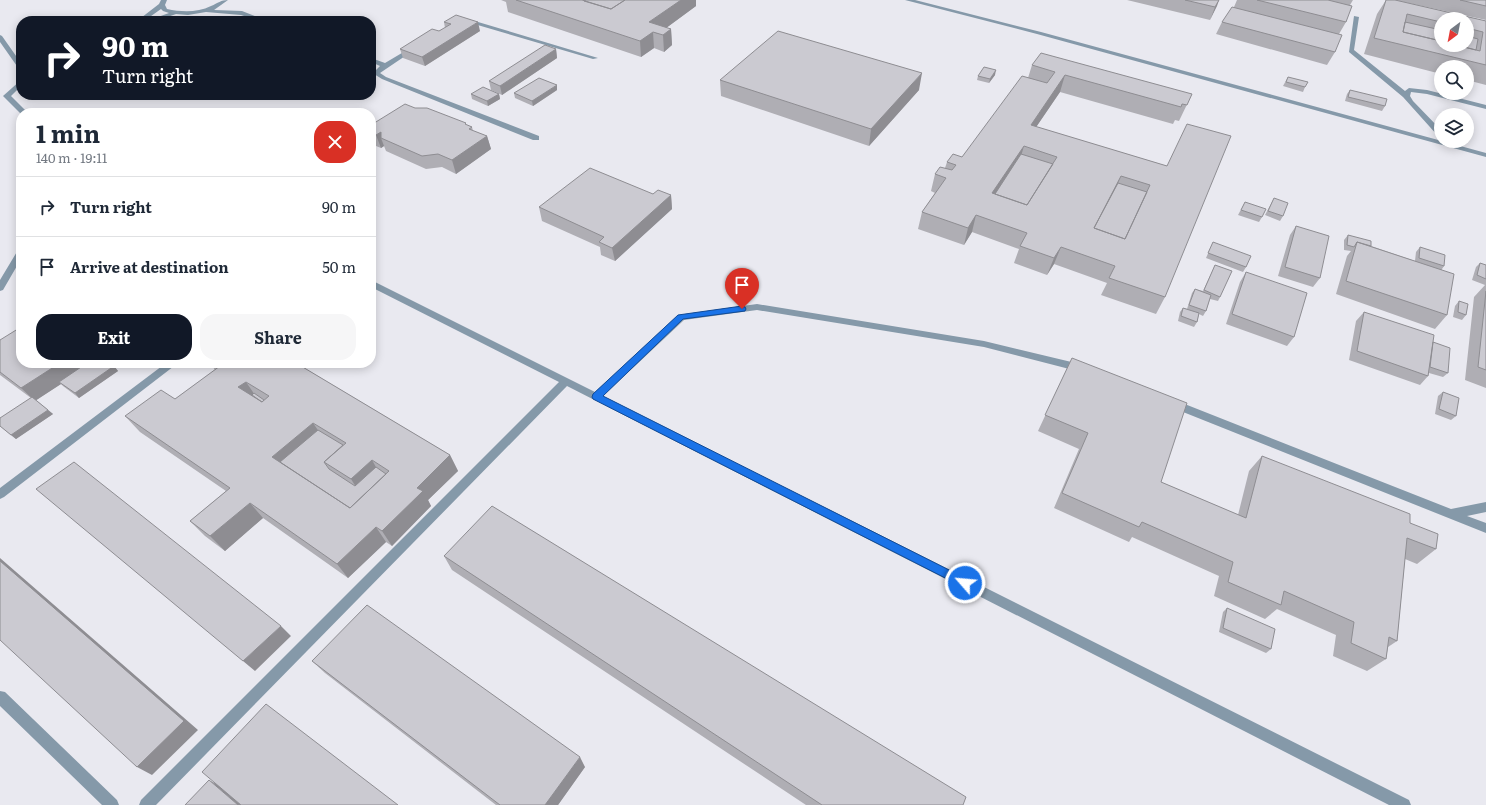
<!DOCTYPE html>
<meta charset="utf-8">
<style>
body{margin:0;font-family:Literata,serif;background:#f6f6f7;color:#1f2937;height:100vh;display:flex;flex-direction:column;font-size:15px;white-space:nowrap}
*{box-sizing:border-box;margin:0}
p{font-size:13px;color:#747a83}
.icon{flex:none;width:22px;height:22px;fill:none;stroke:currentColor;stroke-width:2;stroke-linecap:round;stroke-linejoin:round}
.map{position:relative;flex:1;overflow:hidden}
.details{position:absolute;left:16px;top:108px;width:360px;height:260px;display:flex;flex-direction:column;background:#fff;border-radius:16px;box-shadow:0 2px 10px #0003}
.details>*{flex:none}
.guide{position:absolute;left:16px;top:16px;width:360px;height:84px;border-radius:16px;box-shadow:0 2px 10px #0003;background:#111827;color:#fff;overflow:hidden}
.needle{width:26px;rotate:212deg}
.fabs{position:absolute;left:1434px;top:12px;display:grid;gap:8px}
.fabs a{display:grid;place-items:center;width:40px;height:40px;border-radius:50%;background:#fff;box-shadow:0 2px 10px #0003;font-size:20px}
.pin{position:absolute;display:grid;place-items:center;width:34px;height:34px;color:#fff;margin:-41px -17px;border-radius:50% 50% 50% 0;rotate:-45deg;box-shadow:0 0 4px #0007}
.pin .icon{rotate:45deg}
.me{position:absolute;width:44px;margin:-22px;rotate:297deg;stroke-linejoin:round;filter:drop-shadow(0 0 3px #0008)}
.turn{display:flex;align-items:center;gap:14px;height:84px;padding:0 20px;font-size:18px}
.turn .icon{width:52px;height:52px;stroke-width:2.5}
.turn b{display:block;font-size:28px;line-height:34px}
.round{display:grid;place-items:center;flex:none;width:42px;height:42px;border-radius:16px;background:#f6f6f7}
.head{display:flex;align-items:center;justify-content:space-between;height:68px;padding:0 20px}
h1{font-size:24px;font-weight:700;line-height:30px}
.button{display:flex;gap:8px;margin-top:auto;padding:8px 20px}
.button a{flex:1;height:46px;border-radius:16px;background:#111827;color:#fff;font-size:16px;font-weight:700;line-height:46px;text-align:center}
.button a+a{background:#f6f6f7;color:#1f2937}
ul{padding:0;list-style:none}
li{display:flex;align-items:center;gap:12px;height:60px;padding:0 20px;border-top:1px solid #e0e1e3}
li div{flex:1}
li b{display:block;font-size:15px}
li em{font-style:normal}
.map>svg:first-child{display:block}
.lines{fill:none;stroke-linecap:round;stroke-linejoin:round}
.service{fill:#8599a9;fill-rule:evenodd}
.wall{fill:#afaeb4;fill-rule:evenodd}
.shaded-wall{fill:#8e8d92}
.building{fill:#cbcad1;stroke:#8e8d92;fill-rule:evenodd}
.route{fill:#1a73e8;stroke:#114b97}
</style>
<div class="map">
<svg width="1486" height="805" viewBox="0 0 1486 805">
<rect width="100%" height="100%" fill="#e9e9f0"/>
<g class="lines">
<!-- service -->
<path class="service" d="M 161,0 L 167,0 L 165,5 L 167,9 C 181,12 197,13 211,6 C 218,3 221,0 228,0 L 214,10 L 242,11 L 268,21 L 259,21 L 241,15 L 206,12 L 188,15 L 176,14 L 156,21 L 147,21 L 169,13 L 163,11 L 161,9 L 144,21 L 137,21 L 159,4 Z
M 905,0 L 915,0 L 1041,32 L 1486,153 L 1486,157 L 1037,34 Z
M 1354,16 L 1359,17 L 1354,50 L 1405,91 L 1409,88 L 1427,90 L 1486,105 L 1486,109 L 1427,94 L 1411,92 L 1410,96 L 1413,101 L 1441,130 L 1441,136 L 1438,136 L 1403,97 L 1349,52 Z
M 464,19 L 468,19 L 598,58 L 593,59 L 464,21 Z
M 0,35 L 2,36 L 21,63 L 21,70 L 19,69 L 0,42 Z
M 412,47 L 417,48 L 380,73 L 386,77 L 539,136 L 539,140 L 533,140 L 382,79 L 374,74 L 374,72 L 380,66 L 371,62 L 371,58 L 385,63 Z
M 21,80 L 21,86 L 11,96 L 28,113 L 21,114 L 3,96 Z
M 21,249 L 21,259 L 3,290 L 0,291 L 0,280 L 18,250 Z
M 371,280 L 595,392 L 678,315 L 757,304 L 984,341 L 1084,365 L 1086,368 L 1084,371 L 1081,372 L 984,347 L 757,310 L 684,320 L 603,396 L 1409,800 L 1411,805 L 1389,805 L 567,386 L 156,805 L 139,805 L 141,800 L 559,382 L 371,287 Z
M 166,363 L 178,363 L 4,497 L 0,499 L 0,488 Z
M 1172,399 L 1451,509 L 1486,502 L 1486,512 L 1467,516 L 1486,523 L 1486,533 L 1168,406 L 1167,403 L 1168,400 Z
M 0,691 L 5,692 L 117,800 L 119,805 L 102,805 L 0,706 Z"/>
</g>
<!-- wall -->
<path class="wall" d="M 501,0 L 696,0 L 696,6 L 666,28 L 671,29 L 672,45 L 664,52 L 654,48 L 641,57 L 508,12 L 506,2 Z
M 1127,0 L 1219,0 L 1210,20 Z
M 1237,0 L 1353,0 L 1350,5 L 1346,22 L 1339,34 L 1335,52 L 1327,65 L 1216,34 L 1222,22 L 1234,7 Z
M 1386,0 L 1395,0 L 1486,21 L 1486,85 L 1467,80 L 1467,67 L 1441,67 L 1441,74 L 1364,54 L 1377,14 ZM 1441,19 L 1467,19 L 1467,45 L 1441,45 Z
M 1395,0 L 1486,0 L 1486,20 Z
M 444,22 L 480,31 L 425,66 L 403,58 L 400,49 L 439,31 L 445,28 Z
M 556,49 L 557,58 L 502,95 L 491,90 L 489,81 Z
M 1032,65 L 1192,94 L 1179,121 L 1175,120 L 1173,124 L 1060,92 L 1036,127 L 1167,166 L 1165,297 L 1156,314 L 1101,295 L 1107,283 L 1054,264 L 1047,275 L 1014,263 L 1019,249 L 972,232 L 964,245 L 918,229 L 922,212 L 935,193 L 931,191 L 935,174 L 945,168 L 947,162 L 962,157 L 1028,78 Z
M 995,75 L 989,83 L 977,80 L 978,76 Z
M 1288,77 L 1305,87 L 1303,92 L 1283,86 Z
M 720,80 L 919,90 L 869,146 L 721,96 Z
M 557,90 L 533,106 L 515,98 L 514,93 Z
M 1350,90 L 1385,106 L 1382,111 L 1345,101 L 1347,94 Z
M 471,94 L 499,94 L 500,99 L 488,106 L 472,99 Z
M 415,108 L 472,127 L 473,131 L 487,136 L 491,149 L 456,174 L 442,167 L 426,169 L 386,151 L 384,146 L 381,148 L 371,144 L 371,125 Z
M 653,194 L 671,195 L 672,209 L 615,261 L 601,255 L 600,247 L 542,221 L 539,207 Z
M 1274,198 L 1283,216 L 1280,221 L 1265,215 Z
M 1245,202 L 1262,217 L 1259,222 L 1238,215 Z
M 1296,226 L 1320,278 L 1313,287 L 1278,276 L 1290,235 Z
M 1348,235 L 1371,246 L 1415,261 L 1416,252 L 1420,247 L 1444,266 L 1442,269 L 1447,315 L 1435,329 L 1336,294 L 1347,256 L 1351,251 L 1344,250 L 1344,240 Z
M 1213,242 L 1246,267 L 1243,272 L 1206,258 Z
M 1480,263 L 1486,265 L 1486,388 L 1465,380 L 1474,297 L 1485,285 L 1472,280 L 1476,267 Z
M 1215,265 L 1220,297 L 1218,301 L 1210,299 L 1206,311 L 1203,316 L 1199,314 L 1197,322 L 1194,327 L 1178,321 L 1180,312 L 1183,308 L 1187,309 L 1192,293 L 1195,289 L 1203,291 Z
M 1246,272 L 1294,337 L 1287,346 L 1226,324 L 1240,282 Z
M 1459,301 L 1466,315 L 1462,320 L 1453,317 L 1455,306 Z
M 1364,312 L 1433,342 L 1448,373 L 1443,377 L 1429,373 L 1428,376 L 1420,385 L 1349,360 L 1356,321 Z
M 0,340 L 114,366 L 118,371 L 79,398 L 63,386 L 61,384 L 36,400 L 53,414 L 16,439 L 0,426 L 31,398 L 0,375 Z
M 1072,358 L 1161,482 L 1238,515 L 1249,471 L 1262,456 L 1410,523 L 1436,549 L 1417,564 L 1405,559 L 1397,641 L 1388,647 L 1386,659 L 1367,671 L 1333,656 L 1336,635 L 1277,609 L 1265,619 L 1214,596 L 1219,576 L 1132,537 L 1129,542 L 1054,508 L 1079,449 L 1038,431 Z
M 210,363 L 296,363 L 450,455 L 458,471 L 428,500 L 431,506 L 392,546 L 386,542 L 348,578 L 263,518 L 225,551 L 205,536 L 190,521 L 226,491 L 140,432 L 125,416 L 175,399 L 215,370 Z
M 1443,392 L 1456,416 L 1451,420 L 1435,414 L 1438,396 Z
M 444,556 L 963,805 L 806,805 L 452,570 Z
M 1227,608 L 1271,649 L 1266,653 L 1219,632 L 1223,612 Z
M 312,661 L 585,767 L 558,805 L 496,805 L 325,673 Z"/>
<!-- shaded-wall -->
<path class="shaded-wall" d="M 681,0 L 696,0 L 696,6 L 658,34 L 653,32 L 654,48 L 641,57 L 640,41 L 649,22 Z
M 1219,0 L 1217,6 L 1210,20 L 1215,7 Z
M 478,22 L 480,31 L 425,66 L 422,57 Z
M 671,29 L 672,45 L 664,52 L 663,35 Z
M 556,49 L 557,58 L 502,95 L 500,86 Z
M 996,70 L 995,75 L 989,83 L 990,79 Z
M 922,73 L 919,90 L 869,146 L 871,129 Z
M 1065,75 L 1060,92 L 1026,142 L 1031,125 Z
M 557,85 L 557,90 L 533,106 L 532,101 Z
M 499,94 L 500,99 L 488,106 L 487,101 Z
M 381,132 L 381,138 L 384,146 L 381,148 L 376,135 Z
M 487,136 L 491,149 L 456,174 L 452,160 Z
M 1024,146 L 1019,163 L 993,202 L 992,193 Z
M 1121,176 L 1114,193 L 1091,236 L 1094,228 Z
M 671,195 L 672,209 L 615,261 L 612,248 Z
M 976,215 L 972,232 L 964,245 L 968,228 Z
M 1061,247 L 1054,264 L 1047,275 L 1054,258 Z
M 60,363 L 92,363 L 59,382 L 61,384 L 35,401 L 21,388 Z
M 114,366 L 118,371 L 79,398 L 75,393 Z
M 246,382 L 257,398 L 252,402 L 238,387 Z
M 48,410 L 53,414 L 16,439 L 11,435 Z
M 313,423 L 324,439 L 287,470 L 272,457 Z
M 450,455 L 458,471 L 428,500 L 431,506 L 392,546 L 382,531 L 417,488 Z
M 372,460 L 381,476 L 361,495 L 351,479 Z
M 250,503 L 263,518 L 225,551 L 210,536 Z
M 376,527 L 386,542 L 348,578 L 337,564 Z
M 0,558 L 198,730 L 152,775 L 137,767 L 0,561 Z
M 281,626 L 291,636 L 255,671 L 243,661 Z
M 580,757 L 585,767 L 558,805 L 545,805 Z
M 209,780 L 218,785 L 241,805 L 238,805 Z"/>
<!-- building -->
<path class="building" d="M 516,0 L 582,0 L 611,9 L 625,0 L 681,0 L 649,22 L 671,29 L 663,35 L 653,32 L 640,41 Z
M 586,0 L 625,0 L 611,9 L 584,1 Z
M 1185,0 L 1219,0 L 1215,7 Z
M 1257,0 L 1328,0 L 1352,6 L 1346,22 Z
M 1386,0 L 1395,0 L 1486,21 L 1486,65 L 1374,38 ZM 1407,14 L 1441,22 L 1441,19 L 1467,19 L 1467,28 L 1483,32 L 1480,51 L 1456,45 L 1441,45 L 1441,41 L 1403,32 Z
M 1460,0 L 1486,0 L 1486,6 Z
M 1232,7 L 1342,35 L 1335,52 L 1222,22 Z
M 456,15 L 478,22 L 422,57 L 400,49 L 432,29 L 439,31 L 451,24 L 444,22 Z
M 1405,22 L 1441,30 L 1441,41 L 1403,32 Z
M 778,31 L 922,73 L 871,129 L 720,80 Z
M 1467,36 L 1478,39 L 1476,50 L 1456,45 L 1467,45 Z
M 545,45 L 556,49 L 500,86 L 489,81 Z
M 1041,53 L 1192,94 L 1187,105 L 1182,104 L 1181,107 L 1065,75 L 1031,125 L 1167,166 L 1187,124 L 1231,136 L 1165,297 L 1109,278 L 1115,266 L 1061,247 L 1054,258 L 1020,246 L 1027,233 L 976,215 L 968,228 L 922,212 L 946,178 L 935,174 L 940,167 L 952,170 L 956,165 L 947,162 L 953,154 L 962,157 L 1022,76 L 1047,83 L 1055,72 L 1032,65 ZM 1024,146 L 1057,157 L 1027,205 L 992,193 ZM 1121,176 L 1150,185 L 1125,239 L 1094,228 Z
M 984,67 L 996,70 L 990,79 L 978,76 Z
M 1288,77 L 1308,82 L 1305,87 L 1286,82 Z
M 539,78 L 557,85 L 532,101 L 514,93 Z
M 483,87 L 499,94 L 487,101 L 471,94 Z
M 1350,90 L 1387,99 L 1385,106 L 1348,97 Z
M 405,104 L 415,108 L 427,108 L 466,123 L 465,124 L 472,127 L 469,129 L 487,136 L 452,160 L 438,154 L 422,156 L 381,138 L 381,132 L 376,135 L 371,133 L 371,125 Z
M 1021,154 L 1053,164 L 1027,205 L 995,194 Z
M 590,168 L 653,194 L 658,190 L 671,195 L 612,248 L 599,242 L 604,237 L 539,207 Z
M 1118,183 L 1147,192 L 1125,239 L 1094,228 Z
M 1274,198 L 1288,203 L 1283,216 L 1268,211 Z
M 1245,202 L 1266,209 L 1262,217 L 1241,210 Z
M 1296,226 L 1329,236 L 1320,278 L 1285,267 Z
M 1348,235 L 1371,241 L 1371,246 L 1357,242 L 1354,247 L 1347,245 Z
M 1213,242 L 1251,256 L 1246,267 L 1208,253 Z
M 1357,242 L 1454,274 L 1447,315 L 1346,281 Z
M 1420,247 L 1445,255 L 1444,266 L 1419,258 Z
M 1480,263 L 1486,265 L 1486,279 L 1477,275 Z
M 1215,265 L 1232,271 L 1220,297 L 1204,290 Z
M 1246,272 L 1307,293 L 1294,337 L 1232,314 Z
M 1195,289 L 1211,295 L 1206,311 L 1189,305 Z
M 1486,291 L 1486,370 L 1478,367 Z
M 1459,301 L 1468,304 L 1466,315 L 1458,312 Z
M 1183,308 L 1199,313 L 1197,322 L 1181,316 Z
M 1364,312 L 1434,335 L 1428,376 L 1357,351 Z
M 21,327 L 21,363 L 60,363 L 21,388 L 0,372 L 0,340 Z
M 1433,342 L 1450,348 L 1448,373 L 1430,367 Z
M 1072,358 L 1187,403 L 1161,482 L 1246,518 L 1262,456 L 1410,514 L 1410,523 L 1438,534 L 1436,549 L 1407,538 L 1397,641 L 1389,637 L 1386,659 L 1351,643 L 1354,622 L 1284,591 L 1281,605 L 1228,582 L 1233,562 L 1142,522 L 1139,527 L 1062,493 L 1088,433 L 1045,415 Z
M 87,363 L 109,363 L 114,366 L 75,393 L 59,382 Z
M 215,363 L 296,363 L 450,455 L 417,488 L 423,491 L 382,531 L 376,527 L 337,564 L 250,503 L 210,536 L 190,521 L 230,488 L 125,416 L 161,390 L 175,399 L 220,366 ZM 246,382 L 269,396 L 262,402 L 238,387 ZM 313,423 L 346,443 L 324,462 L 351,479 L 372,460 L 389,471 L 350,508 L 272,457 Z
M 1443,392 L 1459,398 L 1456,416 L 1439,409 Z
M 254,393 L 264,400 L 262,402 L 252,395 Z
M 32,397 L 48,410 L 11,435 L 0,426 L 0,418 Z
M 318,430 L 343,445 L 324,462 L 329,469 L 355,486 L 376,467 L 386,474 L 350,508 L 280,462 Z
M 74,462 L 281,626 L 243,661 L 36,489 Z
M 492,506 L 966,797 L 963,805 L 822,805 L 444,556 Z
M 0,561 L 184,721 L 137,767 L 0,640 Z
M 367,605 L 580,757 L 545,805 L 500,805 L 312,661 Z
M 1227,608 L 1275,629 L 1271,649 L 1223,628 Z
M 266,704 L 398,805 L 241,805 L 202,772 Z
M 209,780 L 238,805 L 185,805 Z"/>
<!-- route -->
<path class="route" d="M 742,306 L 745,307 L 746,309 L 745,311 L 683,319 L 603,396 L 969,580 L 970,583 L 969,586 L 965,588 L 961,586 L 593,399 L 592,397 L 593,394 L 678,315 Z"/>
</svg>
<div class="fabs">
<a><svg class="needle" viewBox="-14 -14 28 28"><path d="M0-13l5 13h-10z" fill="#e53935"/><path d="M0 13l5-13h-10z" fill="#747a83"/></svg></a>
<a><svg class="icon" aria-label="search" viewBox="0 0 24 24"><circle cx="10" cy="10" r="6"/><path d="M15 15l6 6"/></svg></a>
<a><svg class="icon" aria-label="layers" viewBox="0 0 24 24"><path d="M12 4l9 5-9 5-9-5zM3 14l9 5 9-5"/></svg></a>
</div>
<div class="pin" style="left:742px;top:309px;background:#d93025"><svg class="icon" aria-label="arrive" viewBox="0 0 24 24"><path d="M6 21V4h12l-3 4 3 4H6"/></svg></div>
<svg class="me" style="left:965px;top:583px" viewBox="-20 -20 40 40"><circle r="17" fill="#1a73e8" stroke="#fff" stroke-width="3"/><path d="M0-11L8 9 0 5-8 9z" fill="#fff"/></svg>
<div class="guide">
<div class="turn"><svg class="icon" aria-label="right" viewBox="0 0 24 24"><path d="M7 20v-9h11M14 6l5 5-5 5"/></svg><div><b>90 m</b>Turn right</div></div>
</div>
<section class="details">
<div class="head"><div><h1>1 min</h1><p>140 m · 19:11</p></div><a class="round" style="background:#d93025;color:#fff"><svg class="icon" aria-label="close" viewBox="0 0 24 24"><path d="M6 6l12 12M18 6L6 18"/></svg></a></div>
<ul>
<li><svg class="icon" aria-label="right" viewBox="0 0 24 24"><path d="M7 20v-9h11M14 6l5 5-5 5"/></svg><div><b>Turn right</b></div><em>90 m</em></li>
<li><svg class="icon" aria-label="arrive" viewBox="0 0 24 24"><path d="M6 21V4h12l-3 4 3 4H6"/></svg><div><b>Arrive at destination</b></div><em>50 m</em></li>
</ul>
<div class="button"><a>Exit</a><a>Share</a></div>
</section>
</div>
